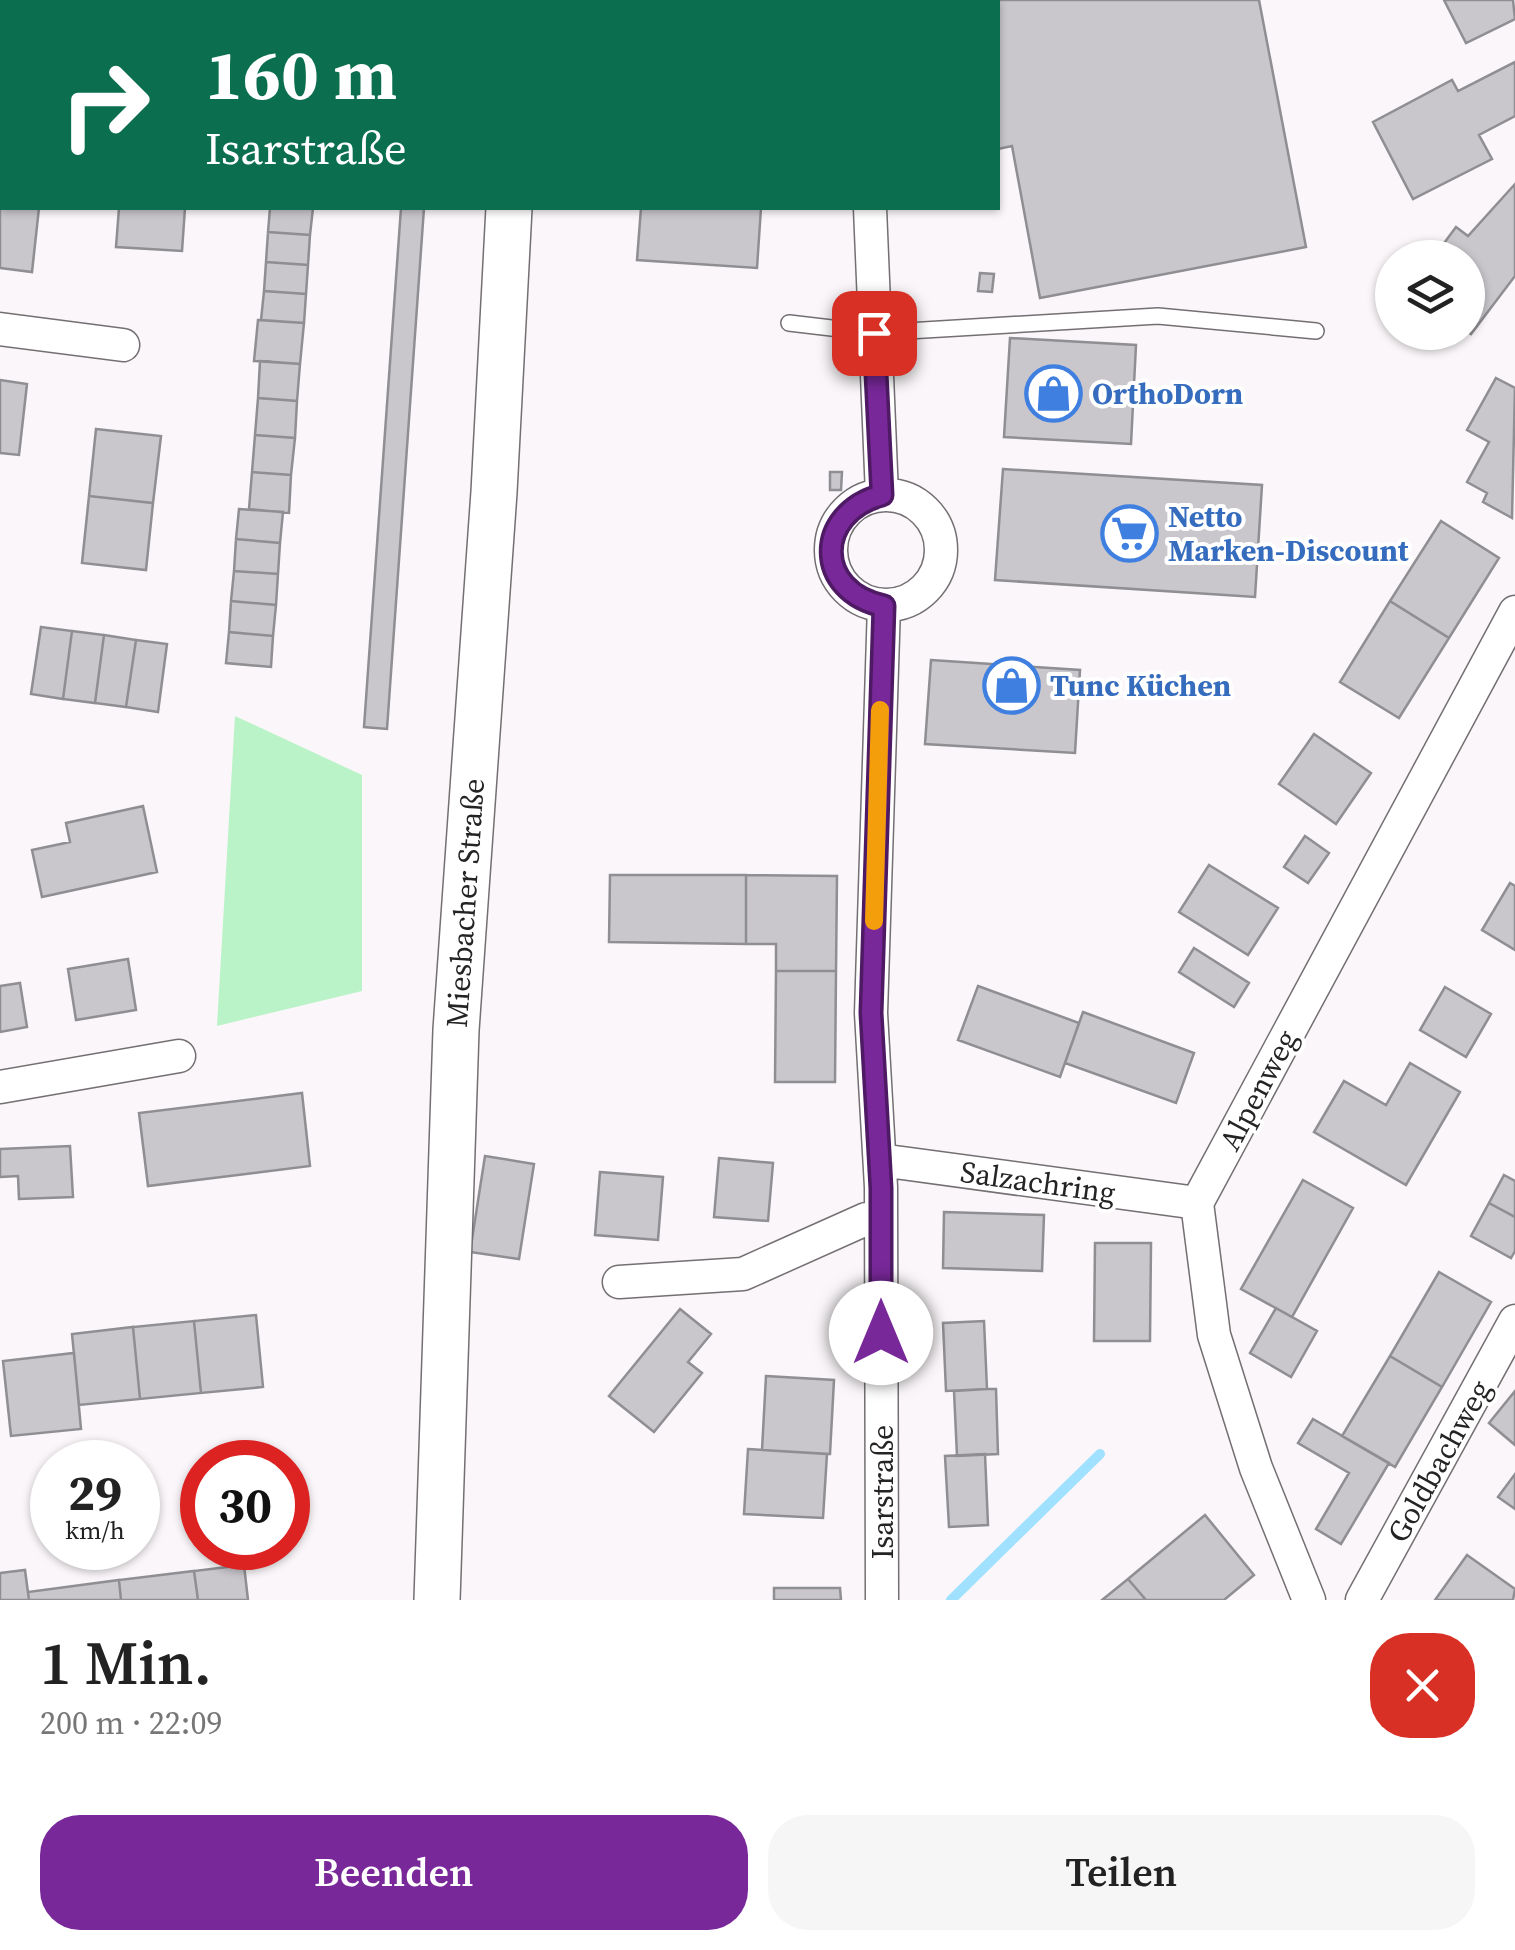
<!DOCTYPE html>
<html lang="de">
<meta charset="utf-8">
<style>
body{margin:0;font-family:"Source Serif 4",serif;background:#f6f6f6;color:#222;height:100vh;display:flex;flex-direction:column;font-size:38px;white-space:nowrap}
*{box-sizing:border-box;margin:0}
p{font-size:32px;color:#767676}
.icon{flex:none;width:55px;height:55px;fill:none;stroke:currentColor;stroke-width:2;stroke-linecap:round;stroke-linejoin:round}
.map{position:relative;height:1600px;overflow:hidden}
.details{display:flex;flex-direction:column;background:#fff;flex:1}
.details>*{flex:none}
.hud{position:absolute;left:0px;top:0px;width:1000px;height:210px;box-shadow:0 2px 8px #0004;background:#0b6e4f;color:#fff;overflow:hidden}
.fabs{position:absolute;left:1375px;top:240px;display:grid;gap:20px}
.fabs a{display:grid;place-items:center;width:110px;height:110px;border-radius:50%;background:#fff;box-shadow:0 2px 8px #0004;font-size:50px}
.speed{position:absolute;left:30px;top:1440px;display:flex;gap:20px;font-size:50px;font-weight:700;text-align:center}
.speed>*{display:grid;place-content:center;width:130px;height:130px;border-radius:50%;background:#fff;box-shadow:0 2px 8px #0004;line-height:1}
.speed small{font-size:25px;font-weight:400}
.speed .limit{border:15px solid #d22;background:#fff;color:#111}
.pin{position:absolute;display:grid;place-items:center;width:85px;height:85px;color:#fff;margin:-42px;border-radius:20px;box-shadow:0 5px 15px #0006}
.me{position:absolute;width:110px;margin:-55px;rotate:0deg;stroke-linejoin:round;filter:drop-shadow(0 0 8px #0008)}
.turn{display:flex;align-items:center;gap:35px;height:210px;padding:0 40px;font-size:45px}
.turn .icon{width:130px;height:130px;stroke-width:2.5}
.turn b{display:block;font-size:70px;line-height:85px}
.round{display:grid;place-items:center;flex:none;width:105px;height:105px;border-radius:40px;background:#f6f6f6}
.head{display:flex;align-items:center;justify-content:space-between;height:170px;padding:0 40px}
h1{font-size:60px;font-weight:600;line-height:75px}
.primary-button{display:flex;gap:20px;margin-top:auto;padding:20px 40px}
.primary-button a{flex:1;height:115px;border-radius:40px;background:#782899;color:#fff;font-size:40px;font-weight:600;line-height:115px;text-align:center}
.primary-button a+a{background:#f6f6f6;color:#222}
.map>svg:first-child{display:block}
.green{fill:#baf3c7}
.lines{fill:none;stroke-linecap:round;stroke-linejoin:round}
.stream{stroke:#9fe1ff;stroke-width:10}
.building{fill:#c9c7cc;stroke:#8f8e92;stroke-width:2.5}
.service-casing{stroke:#736f72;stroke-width:18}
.minor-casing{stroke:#736f72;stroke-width:35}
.secondary-casing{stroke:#736f72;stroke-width:48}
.service{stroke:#fff;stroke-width:15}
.minor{stroke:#fff;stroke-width:32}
.secondary{stroke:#fff;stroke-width:45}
.route-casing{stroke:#4e1a63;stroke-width:25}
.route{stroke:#782899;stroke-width:18}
.slow{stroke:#f59e0b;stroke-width:18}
.labels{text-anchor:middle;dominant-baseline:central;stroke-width:8;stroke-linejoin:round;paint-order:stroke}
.shop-label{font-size:30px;font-weight:bold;fill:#366cbe;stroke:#fff;text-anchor:start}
.street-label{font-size:30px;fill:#252425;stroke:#fff}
</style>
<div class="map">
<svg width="1515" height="1600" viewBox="0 0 1515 1600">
<rect width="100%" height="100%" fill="#faf6f9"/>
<!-- green -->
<path class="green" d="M 235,716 L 362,775 L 362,991 L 217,1026 Z"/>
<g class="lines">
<!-- stream -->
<path class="stream" d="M 951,1600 L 1100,1454"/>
</g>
<!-- building -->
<path class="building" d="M 120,0 L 185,0 L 120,2 Z
M 655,0 L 775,0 L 655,2 Z
M 916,0 L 1259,0 L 1306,247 L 1040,298 L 1012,146 L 998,149 L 998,2 Z
M 1444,0 L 1513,0 L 1515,19 L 1466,43 Z
M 1515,62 L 1515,116 L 1479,135 L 1492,159 L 1413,199 L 1373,122 L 1452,80 L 1458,91 Z
M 1515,184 L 1515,276 L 1471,334 L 1468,332 L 1468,258 L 1433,258 L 1456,227 L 1468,236 Z
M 0,202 L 2,208 L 39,208 L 32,272 L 0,268 Z
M 119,208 L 185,208 L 182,251 L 116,247 Z
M 270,208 L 313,208 L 310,235 L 268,232 Z
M 401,208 L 424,208 L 387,729 L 364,727 Z
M 641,208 L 761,208 L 757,268 L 637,260 Z
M 268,232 L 310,235 L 308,265 L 266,262 Z
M 266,262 L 308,265 L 306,294 L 264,291 Z
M 980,273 L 994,274 L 992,292 L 978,291 Z
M 264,291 L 306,294 L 304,323 L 261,320 Z
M 258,320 L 304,323 L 300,364 L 254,361 Z
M 1010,338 L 1136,345 L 1131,444 L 1004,437 Z
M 260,361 L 300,364 L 297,401 L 258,398 Z
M 1496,378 L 1515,388 L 1512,518 L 1483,502 L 1487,493 L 1467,482 L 1489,442 L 1467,430 Z
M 0,380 L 27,384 L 19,455 L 0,453 Z
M 258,398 L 297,401 L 295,438 L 255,435 Z
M 96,429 L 161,436 L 153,503 L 89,496 Z
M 255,435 L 295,438 L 291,475 L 252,472 Z
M 1003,469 L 1262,485 L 1255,597 L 995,580 Z
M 252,472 L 291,475 L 289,513 L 249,509 Z
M 830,472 L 842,472 L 841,490 L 830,490 Z
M 89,496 L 153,503 L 146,570 L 82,563 Z
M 239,509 L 283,512 L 280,543 L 236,539 Z
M 1441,521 L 1499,558 L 1449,638 L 1390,601 Z
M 236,539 L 280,543 L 278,574 L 234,571 Z
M 234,571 L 278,574 L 276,605 L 231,601 Z
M 231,601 L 276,605 L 273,636 L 229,632 Z
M 1390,601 L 1449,638 L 1399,718 L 1340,682 Z
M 41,627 L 72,631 L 63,699 L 31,694 Z
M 72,631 L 104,635 L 95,703 L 63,699 Z
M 229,632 L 273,636 L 271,667 L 226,663 Z
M 104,635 L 136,640 L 126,707 L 95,703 Z
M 136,640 L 167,644 L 158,712 L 126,707 Z
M 931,660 L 1080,670 L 1075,753 L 925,744 Z
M 1314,734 L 1371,773 L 1336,824 L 1279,784 Z
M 143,806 L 157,872 L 42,897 L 32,850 L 70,842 L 66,823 Z
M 1305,836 L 1329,853 L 1308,883 L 1284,867 Z
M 1209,865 L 1278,908 L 1248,955 L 1179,912 Z
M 610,875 L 746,875 L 746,944 L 609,942 Z
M 746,875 L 837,876 L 836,971 L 776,971 L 776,944 L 746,944 Z
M 1510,883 L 1515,886 L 1515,950 L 1482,930 Z
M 1194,948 L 1249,983 L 1234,1007 L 1179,972 Z
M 128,959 L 136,1010 L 76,1020 L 68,969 Z
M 776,971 L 836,971 L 835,1082 L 775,1082 Z
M 20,983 L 27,1027 L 0,1032 L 0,986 Z
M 978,986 L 1079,1023 L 1060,1077 L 958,1040 Z
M 1445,987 L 1491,1014 L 1466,1057 L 1420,1030 Z
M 1083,1012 L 1194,1053 L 1176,1103 L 1065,1063 Z
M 1410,1063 L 1460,1092 L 1406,1185 L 1314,1132 L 1344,1081 L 1386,1105 Z
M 302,1093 L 310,1166 L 148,1186 L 139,1113 Z
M 70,1146 L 73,1197 L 19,1199 L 18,1176 L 0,1177 L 0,1149 Z
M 485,1156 L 534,1164 L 519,1259 L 470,1252 Z
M 719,1158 L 773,1163 L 768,1221 L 714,1217 Z
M 600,1172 L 663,1177 L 658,1240 L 595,1235 Z
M 1504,1175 L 1515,1181 L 1515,1217 L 1489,1203 Z
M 1303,1180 L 1353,1208 L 1292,1317 L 1241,1289 Z
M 1489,1203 L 1515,1217 L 1515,1251 L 1511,1258 L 1471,1236 Z
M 944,1212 L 1044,1215 L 1042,1271 L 943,1268 Z
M 1095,1243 L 1151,1243 L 1150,1341 L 1094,1341 Z
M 1439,1272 L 1491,1302 L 1442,1387 L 1390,1356 Z
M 1276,1308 L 1317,1331 L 1291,1377 L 1250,1353 Z
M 680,1309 L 711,1334 L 688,1362 L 702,1373 L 654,1432 L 609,1396 Z
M 256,1315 L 263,1387 L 201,1393 L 194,1321 Z
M 194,1321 L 201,1393 L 140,1399 L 133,1327 Z
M 984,1321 L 987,1389 L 946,1391 L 943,1323 Z
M 133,1327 L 140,1399 L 79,1405 L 72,1334 Z
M 74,1353 L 81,1429 L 11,1436 L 3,1361 Z
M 1390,1356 L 1442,1387 L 1395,1467 L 1342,1436 Z
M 766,1376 L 834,1380 L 830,1454 L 762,1450 Z
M 987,1389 L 996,1389 L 998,1454 L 957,1456 L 954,1391 Z
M 1515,1391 L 1515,1445 L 1489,1423 Z
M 1313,1419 L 1389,1463 L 1341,1544 L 1316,1529 L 1349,1473 L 1298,1443 Z
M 748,1449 L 827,1454 L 823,1518 L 744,1514 Z
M 985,1454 L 988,1525 L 949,1527 L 945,1456 Z
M 1515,1474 L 1515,1509 L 1498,1497 Z
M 1205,1515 L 1254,1575 L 1224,1600 L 1146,1600 L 1128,1579 Z
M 1467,1555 L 1515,1589 L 1513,1600 L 1435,1600 Z
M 244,1565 L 248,1600 L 198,1600 L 194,1571 Z
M 25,1570 L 29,1600 L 0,1600 L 0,1573 Z
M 194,1571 L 198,1600 L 121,1600 L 119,1580 Z
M 1128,1579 L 1146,1600 L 1102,1600 Z
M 119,1580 L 121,1600 L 29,1600 L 28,1592 Z
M 774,1588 L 840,1588 L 841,1600 L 774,1600 Z"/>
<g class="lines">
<defs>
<path id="service" d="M 789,323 L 874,333 L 1158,316 L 1316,331"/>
<path id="minor" d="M 864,0 L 864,2
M 870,208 L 882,495
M 0,329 L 123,345
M831 550a55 55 0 1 1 110 0a55 55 0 1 1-110 0Z
M 0,1087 L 179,1056
M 880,1160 L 1197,1203
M 619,1282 L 743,1274 L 866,1219 L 881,1219
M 882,1600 L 881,1187 L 871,1013 L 884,605
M 1309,1600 L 1256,1468 L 1214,1335 L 1197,1203 L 1515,612
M 1362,1600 L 1515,1321"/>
<path id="secondary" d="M 517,2 L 517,0
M 437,1600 L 456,1030 L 494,492 L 509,208"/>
</defs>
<!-- service casing -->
<use href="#service" class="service-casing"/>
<!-- minor casing -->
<use href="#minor" class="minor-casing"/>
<!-- secondary casing -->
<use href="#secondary" class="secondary-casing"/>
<!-- service -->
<use href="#service" class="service"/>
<!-- minor -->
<use href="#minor" class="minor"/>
<!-- secondary -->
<use href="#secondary" class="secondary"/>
</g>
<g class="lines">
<defs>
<path id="route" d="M 874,333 L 882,495 C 814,513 814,592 884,606 L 871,1013 L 881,1188 L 881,1333"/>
</defs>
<!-- route casing -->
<use href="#route" class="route-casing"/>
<!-- route -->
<use href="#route" class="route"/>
<!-- slow -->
<path class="slow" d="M 874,921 L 880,710"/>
</g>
<!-- icons -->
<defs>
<symbol id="shop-ring" viewBox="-11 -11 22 22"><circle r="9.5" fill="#fff" stroke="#3f7fe0" stroke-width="1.5"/><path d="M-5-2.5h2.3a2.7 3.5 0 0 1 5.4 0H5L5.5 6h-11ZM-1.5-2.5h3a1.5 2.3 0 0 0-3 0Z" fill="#3f7fe0"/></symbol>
<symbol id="supermarket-ring" viewBox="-11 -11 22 22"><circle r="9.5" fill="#fff" stroke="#3f7fe0" stroke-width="1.5"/><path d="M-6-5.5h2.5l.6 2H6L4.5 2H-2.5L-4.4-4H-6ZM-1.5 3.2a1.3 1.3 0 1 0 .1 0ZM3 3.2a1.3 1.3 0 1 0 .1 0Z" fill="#3f7fe0"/></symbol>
</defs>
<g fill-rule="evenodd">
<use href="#shop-ring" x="1022" y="362" width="63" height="63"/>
<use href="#supermarket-ring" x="1098" y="502" width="63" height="63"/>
<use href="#shop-ring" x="980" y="654" width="63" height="63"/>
</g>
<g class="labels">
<!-- shop labels -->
<g class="shop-label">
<text x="1092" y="393">OrthoDorn</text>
<text x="1168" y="516">Netto<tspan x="1168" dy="34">Marken-Discount</tspan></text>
<text x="1050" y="685">Tunc Küchen</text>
</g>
<!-- street labels -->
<g class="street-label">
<text transform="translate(465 903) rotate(-86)">Miesbacher Straße</text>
<text transform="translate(1258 1090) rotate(-62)">Alpenweg</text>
<text transform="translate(1038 1182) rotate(8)">Salzachring</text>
<text transform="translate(1439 1461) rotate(-61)">Goldbachweg</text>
<text transform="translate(882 1492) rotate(-90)">Isarstraße</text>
</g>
</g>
</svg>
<div class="fabs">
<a><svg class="icon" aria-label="layers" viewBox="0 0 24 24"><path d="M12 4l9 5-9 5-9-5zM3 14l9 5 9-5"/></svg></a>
</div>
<div class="speed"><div>29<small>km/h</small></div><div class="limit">30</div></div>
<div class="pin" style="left:874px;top:333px;background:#d93025"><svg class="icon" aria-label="arrive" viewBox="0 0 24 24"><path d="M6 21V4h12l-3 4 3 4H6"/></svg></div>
<svg class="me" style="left:881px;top:1333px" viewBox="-20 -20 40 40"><circle r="19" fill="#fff"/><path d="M0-13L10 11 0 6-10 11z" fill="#782899"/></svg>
<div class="hud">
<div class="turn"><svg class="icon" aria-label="right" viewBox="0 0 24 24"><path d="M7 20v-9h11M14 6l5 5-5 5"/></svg><div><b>160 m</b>Isarstraße</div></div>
</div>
</div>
<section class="details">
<div class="head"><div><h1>1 Min.</h1><p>200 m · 22:09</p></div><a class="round" style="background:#d93025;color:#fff"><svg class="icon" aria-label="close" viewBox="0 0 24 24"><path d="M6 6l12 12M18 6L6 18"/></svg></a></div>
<div class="primary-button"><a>Beenden</a><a>Teilen</a></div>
</section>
